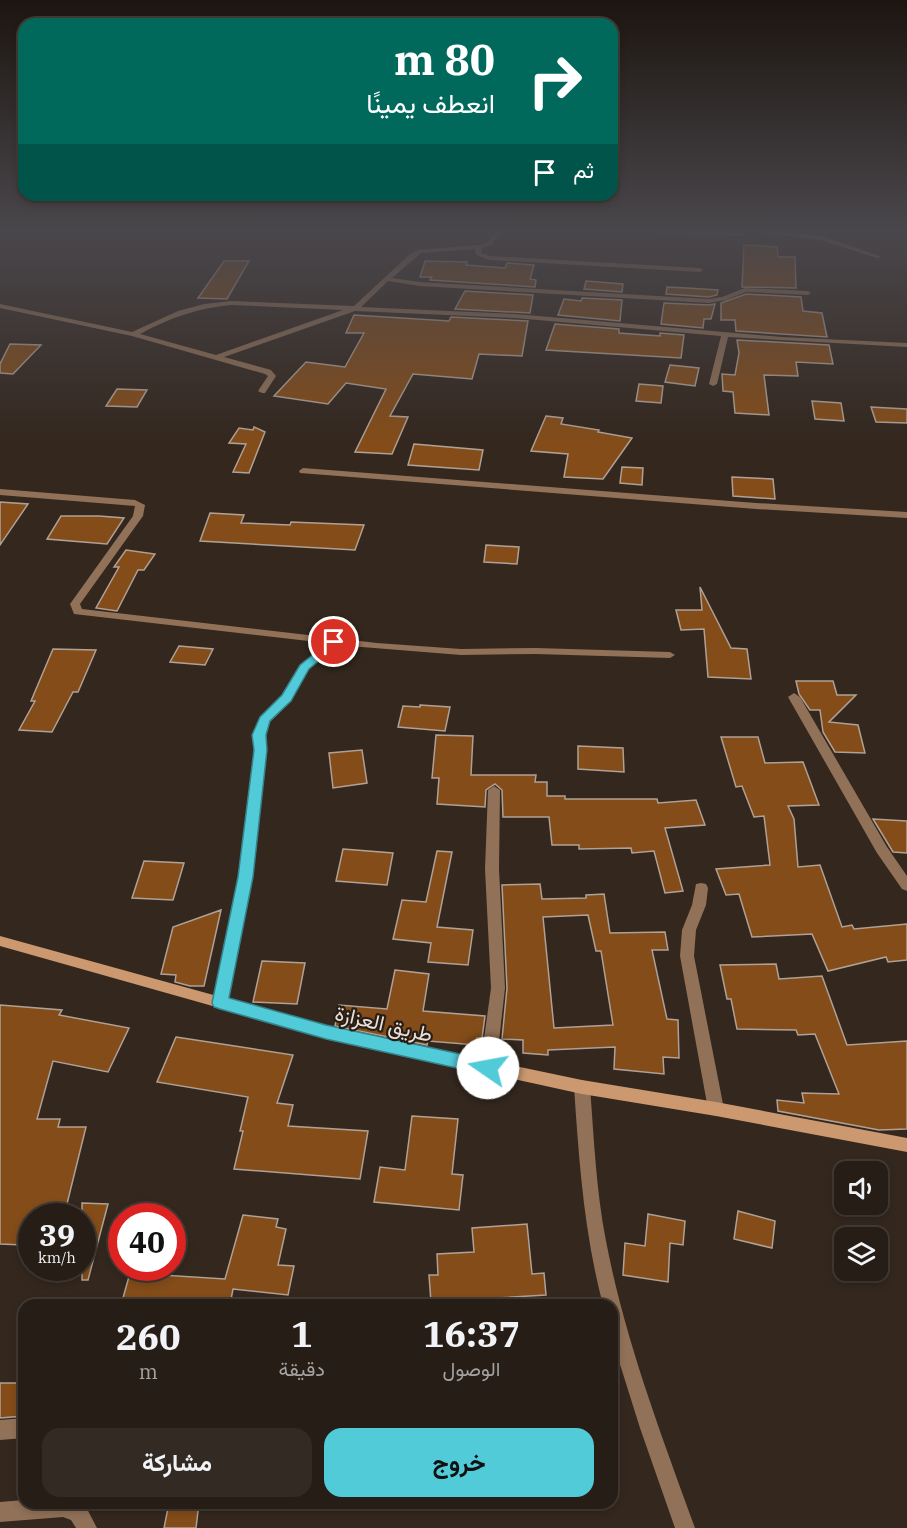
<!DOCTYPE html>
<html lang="ar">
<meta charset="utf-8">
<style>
body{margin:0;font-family:"IBM Plex Serif",Vazirmatn,serif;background:#322a23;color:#f1f3f6;direction:rtl;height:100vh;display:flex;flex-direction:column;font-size:22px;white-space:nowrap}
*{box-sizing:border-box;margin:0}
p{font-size:20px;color:#a4a2a1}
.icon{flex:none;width:33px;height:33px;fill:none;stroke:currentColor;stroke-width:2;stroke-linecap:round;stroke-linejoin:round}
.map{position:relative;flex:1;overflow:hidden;direction:ltr}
.panel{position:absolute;left:18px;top:1299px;width:600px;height:210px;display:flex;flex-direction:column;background:#261d16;border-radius:18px;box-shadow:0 3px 9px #0003,0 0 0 2px #423b35;direction:rtl}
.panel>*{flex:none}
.guide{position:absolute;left:18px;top:18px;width:600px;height:183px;border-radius:18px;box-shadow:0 3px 9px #0003,0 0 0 2px #423b35;direction:rtl;background:#00695c;color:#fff;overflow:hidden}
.buttons{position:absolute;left:834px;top:1161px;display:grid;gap:12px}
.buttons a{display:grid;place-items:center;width:54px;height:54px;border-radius:12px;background:#261d16;box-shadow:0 3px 9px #0003,0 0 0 2px #423b35;font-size:30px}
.speed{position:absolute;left:18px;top:1203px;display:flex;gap:12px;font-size:30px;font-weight:700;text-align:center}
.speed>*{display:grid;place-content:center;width:78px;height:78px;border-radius:50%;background:#261d16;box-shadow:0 3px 9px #0003,0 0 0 2px #423b35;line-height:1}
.speed small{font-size:15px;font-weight:400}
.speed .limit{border:9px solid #d22;background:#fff;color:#111}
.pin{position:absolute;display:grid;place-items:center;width:51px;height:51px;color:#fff;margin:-26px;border:3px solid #fff;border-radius:50%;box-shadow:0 2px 6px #0007}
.me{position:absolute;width:66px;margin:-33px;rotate:282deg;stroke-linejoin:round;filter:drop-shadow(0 0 4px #0008)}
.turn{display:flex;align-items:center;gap:21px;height:126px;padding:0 24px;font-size:27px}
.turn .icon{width:78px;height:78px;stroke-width:2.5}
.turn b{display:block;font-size:42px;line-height:51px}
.then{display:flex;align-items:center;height:57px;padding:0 24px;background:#0003;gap:12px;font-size:22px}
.eta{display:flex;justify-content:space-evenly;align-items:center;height:102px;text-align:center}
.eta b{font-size:36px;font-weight:700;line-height:42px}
.primary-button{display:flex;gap:12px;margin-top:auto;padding:12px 24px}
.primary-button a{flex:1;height:69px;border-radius:18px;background:#52cbd8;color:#111;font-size:24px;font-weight:700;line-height:69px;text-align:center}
.primary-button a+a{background:#322a23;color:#f1f3f6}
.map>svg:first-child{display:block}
.building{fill:#834c19;stroke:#b0a196;stroke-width:1.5;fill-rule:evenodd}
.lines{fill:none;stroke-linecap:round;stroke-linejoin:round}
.street{fill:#917157;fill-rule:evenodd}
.secondary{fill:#cb986f;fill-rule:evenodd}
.route{fill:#52cbd8;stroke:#35848c;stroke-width:1.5}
.labels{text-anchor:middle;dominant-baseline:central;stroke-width:4.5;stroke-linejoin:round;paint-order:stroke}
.near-street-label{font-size:21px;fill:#e8e0da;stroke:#291e15}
</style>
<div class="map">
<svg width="907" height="1528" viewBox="0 0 907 1528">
<rect width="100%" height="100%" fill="#33271e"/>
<!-- building -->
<path class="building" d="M 744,245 L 777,247 L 778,257 L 795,257 L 796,288 L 742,287 Z
M 224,261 L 249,261 L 227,299 L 198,298 Z
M 425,261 L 467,262 L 466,265 L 505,268 L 507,263 L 534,265 L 530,279 L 536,280 L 535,287 L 430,280 L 432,277 L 420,277 Z
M 586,281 L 623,284 L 622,292 L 584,289 Z
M 667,287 L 687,288 L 718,290 L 717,295 L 709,297 L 666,294 Z
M 465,291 L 533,295 L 530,313 L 455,309 Z
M 746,294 L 801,297 L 803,311 L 822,313 L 827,337 L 736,331 L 735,320 L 721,320 L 721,303 Z
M 582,298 L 622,300 L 620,321 L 558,315 L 564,299 L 581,301 Z
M 664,303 L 709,305 L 715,304 L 711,319 L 704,319 L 703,328 L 661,324 Z
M 354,315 L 449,321 L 451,317 L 528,321 L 522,356 L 479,354 L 472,379 L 413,374 L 390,416 L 408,417 L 392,454 L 355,452 L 386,389 L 346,383 L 328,404 L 274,396 L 306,362 L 345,367 L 364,333 L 346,333 Z
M 555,324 L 619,329 L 619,333 L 660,336 L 660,333 L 684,335 L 681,358 L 546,350 Z
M 737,340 L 829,345 L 833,364 L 796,362 L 798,376 L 764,375 L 769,415 L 735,413 L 733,392 L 723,391 L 722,374 L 735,375 L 739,353 Z
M 10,344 L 41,345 L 13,374 L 0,373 L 0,364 Z
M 670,365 L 699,368 L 695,386 L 665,382 Z
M 639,384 L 663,386 L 661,403 L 636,401 Z
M 117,389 L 147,390 L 137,407 L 106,406 Z
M 812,401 L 841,403 L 844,421 L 815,419 Z
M 871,407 L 907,409 L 907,423 L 876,422 Z
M 546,416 L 563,418 L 561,424 L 599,430 L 598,432 L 632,438 L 603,479 L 564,477 L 568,454 L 531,451 Z
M 254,427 L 265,432 L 249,473 L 233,472 L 246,444 L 229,443 L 239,428 L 253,430 Z
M 414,444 L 483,450 L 479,470 L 408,465 Z
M 622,467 L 643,468 L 642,485 L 620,483 Z
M 732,477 L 773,479 L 775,499 L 733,496 Z
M 0,502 L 28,504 L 0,545 Z
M 210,513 L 244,515 L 241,523 L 290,525 L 291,522 L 364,525 L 355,550 L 200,541 Z
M 61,516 L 99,516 L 124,518 L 107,544 L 47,539 Z
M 486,545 L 519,547 L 517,564 L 484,562 Z
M 126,550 L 155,554 L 144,570 L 138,570 L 117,611 L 96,608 L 119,567 L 114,567 Z
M 700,587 L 731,648 L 747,649 L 751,679 L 708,677 L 704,629 L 681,630 L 676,610 L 702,610 Z
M 179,646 L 213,649 L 205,665 L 170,662 Z
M 53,649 L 96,650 L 78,692 L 73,692 L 52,732 L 19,730 L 35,701 L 31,701 Z
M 796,681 L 833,681 L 837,695 L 856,695 L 829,722 L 858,725 L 865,753 L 835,752 L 823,732 L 820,710 L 810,710 L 799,694 Z
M 420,705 L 450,707 L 445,731 L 398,727 L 403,706 L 420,707 Z
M 436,735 L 473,736 L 471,775 L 536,775 L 535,782 L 547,782 L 547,796 L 565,796 L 565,799 L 657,799 L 658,803 L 696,800 L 705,825 L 665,828 L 683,891 L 665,893 L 654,851 L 632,853 L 631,848 L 579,849 L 579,845 L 552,845 L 549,817 L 503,817 L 502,790 L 495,784 L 486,790 L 485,807 L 437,804 L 439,778 L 432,778 Z
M 721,737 L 758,737 L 765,763 L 803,762 L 819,805 L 788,806 L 794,819 L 798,867 L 820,865 L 842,927 L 852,925 L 854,929 L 907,924 L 907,960 L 888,962 L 886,957 L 828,971 L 812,934 L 752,937 L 739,894 L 726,895 L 716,869 L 770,865 L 764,816 L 754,817 L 742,786 L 736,787 Z
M 578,746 L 623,748 L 624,772 L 578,769 Z
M 362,750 L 367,783 L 333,788 L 329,753 Z
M 873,819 L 907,821 L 907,853 L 893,852 Z
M 343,849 L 393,853 L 387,885 L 336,881 Z
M 437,851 L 452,852 L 437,927 L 473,930 L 468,965 L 428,962 L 431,943 L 393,939 L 402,900 L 426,902 Z
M 144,861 L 184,863 L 173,900 L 132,898 Z
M 540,884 L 542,899 L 586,898 L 586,895 L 604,894 L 610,933 L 665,932 L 668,950 L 652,950 L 667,1019 L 678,1020 L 679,1058 L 663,1057 L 664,1074 L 614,1069 L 615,1047 L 548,1050 L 548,1055 L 523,1053 L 523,1040 L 502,1039 L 507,988 L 502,885 ZM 588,915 L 596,951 L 601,951 L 613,1025 L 554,1028 L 543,917 Z
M 221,910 L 204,986 L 190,986 L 175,982 L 176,975 L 161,974 L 173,927 Z
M 262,961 L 305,963 L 297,1004 L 253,1002 Z
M 776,964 L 779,979 L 822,976 L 847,1045 L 907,1041 L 907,1129 L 879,1130 L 778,1111 L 777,1100 L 804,1103 L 802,1093 L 839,1094 L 815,1034 L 798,1035 L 796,1030 L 737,1029 L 731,999 L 727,999 L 720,965 Z
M 395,970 L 429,974 L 423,1011 L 485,1016 L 482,1038 L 477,1038 L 476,1045 L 428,1041 L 427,1045 L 335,1026 L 339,1005 L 387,1009 Z
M 0,1005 L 62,1010 L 59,1015 L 129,1028 L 108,1072 L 53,1061 L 37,1119 L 60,1119 L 58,1127 L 86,1127 L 64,1216 L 32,1216 L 23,1245 L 0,1244 Z
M 176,1037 L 293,1055 L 277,1103 L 293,1105 L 288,1126 L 368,1131 L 360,1179 L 234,1169 L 243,1131 L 240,1131 L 248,1097 L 157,1082 Z
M 412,1116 L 458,1119 L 452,1174 L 463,1175 L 459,1210 L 374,1202 L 380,1167 L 405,1170 Z
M 82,1203 L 108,1204 L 88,1280 L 82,1280 Z
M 738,1211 L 775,1221 L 772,1248 L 734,1239 Z
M 648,1214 L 685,1221 L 683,1245 L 670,1243 L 668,1282 L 623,1275 L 625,1243 L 645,1246 Z
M 243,1215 L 278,1219 L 276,1227 L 286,1229 L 278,1265 L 294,1266 L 288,1295 L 233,1289 L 230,1305 L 121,1305 L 130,1273 L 225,1279 Z
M 527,1224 L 532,1274 L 544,1273 L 546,1295 L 431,1302 L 429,1275 L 438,1275 L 437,1254 L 474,1252 L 472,1228 Z
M 0,1383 L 24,1383 L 24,1416 L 0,1418 Z
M 169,1503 L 199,1503 L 196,1528 L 164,1528 Z"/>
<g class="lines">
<!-- street -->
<path class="street" d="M 498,229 L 504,229 L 491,245 L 482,248 L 481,253 L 490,256 L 700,268 L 703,270 L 700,272 L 489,260 L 476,255 L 475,249 L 421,253 L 392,278 L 420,282 L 709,299 L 722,297 L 745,288 L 808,291 L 811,293 L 808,295 L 746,292 L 726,300 L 709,303 L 420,286 L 388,281 L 361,307 L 515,314 L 782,337 L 907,343 L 907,347 L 728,337 L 717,384 L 713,386 L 709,384 L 721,336 L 515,318 L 355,311 L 224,357 L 271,370 L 276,376 L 265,393 L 262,393 L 258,391 L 268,376 L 265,374 L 132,336 L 0,308 L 0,304 L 132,332 L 178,311 L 204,304 L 231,301 L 354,306 L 409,255 L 417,250 L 479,245 L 487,243 ZM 231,305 L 343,310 L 216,355 L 140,334 C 169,318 198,308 231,305 Z
M 622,229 L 743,232 L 746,234 L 743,236 L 625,231 Z
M 733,229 L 756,229 L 822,236 L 882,257 L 877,258 L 821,240 Z
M 303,468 L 756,503 L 907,512 L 907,518 L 756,509 L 300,473 L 299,471 Z
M 0,489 L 135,500 L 145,505 L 143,516 L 80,604 L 82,609 L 377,643 L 461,649 L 536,648 L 670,652 L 675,655 L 670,658 L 536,654 L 461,655 L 337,645 L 308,669 L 291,701 L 270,722 L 265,735 L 266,750 L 252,877 L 227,1003 L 225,1007 L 220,1009 L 215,1007 L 213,1003 L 238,877 L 254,750 L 253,735 L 261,717 L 282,696 L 300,665 L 326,643 L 74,614 L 70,604 L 133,516 L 135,506 L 0,495 Z
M 794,693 L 800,697 L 887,847 L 907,876 L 907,891 L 902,889 L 877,853 L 788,697 Z
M 494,786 L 500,790 L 499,869 L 505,988 L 496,1068 L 493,1073 L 488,1074 L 483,1073 L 480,1068 L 491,988 L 485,869 L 488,790 Z
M 701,883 L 706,884 L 708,888 L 706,905 L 696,930 L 694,956 L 724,1109 L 722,1114 L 716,1116 L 710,1114 L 708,1109 L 680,956 L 682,930 L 692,905 L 696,884 Z
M 582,1080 L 587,1082 L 590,1087 C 594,1138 596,1190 606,1241 C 625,1340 661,1434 695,1528 L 675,1528 L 640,1428 L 612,1339 L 612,1305 L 603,1305 C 584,1233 579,1161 574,1087 L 577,1082 Z
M 24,1418 L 24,1438 L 0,1440 L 0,1420 Z
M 24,1500 L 24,1503 L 80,1503 L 85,1505 L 97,1528 L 76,1528 L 71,1520 L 63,1517 L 0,1522 L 0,1502 Z"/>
<!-- secondary -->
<path class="secondary" d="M 0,936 L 326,1026 L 582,1080 L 716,1102 L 907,1138 L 907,1152 L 716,1116 L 582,1094 L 326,1038 L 0,946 Z"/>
</g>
<!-- sky -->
<linearGradient id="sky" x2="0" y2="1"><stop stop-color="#1c1510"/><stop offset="0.52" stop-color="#4a474c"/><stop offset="1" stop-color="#4a474c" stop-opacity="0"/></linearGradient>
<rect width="907" height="443" fill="url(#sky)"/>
<!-- route -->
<path class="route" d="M 334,638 L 340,642 L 339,644 L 309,669 L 291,701 L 270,721 L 266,735 L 267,750 L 253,877 L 229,998 L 326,1025 L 488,1060 L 494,1062 L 497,1068 L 494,1073 L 488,1075 L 326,1039 L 220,1009 L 214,1007 L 212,1003 L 238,877 L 254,750 L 252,735 L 260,717 L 282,695 L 300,665 Z"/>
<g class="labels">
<!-- near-street labels -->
<g class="near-street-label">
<text transform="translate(384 1023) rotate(13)">طريق العزازة</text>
</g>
</g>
</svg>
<div class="buttons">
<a><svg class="icon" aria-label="sound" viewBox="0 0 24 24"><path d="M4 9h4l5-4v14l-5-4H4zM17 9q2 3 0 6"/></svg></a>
<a><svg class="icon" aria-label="layers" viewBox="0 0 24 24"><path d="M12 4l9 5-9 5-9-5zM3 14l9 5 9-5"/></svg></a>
</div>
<div class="speed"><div>39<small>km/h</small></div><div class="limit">40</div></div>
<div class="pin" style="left:334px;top:642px;background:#d93025"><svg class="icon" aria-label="arrive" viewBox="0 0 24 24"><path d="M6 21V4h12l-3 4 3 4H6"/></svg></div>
<svg class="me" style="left:488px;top:1068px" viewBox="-20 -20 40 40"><circle r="19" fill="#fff"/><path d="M0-13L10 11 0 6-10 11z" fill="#52cbd8"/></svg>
<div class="guide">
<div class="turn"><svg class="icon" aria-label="right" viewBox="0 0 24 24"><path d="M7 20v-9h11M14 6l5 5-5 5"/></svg><div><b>80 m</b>انعطف يمينًا</div></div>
<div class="then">ثم<svg class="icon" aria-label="arrive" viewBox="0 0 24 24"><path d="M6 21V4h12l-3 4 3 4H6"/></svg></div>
</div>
<section class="panel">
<div class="eta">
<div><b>16:37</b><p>الوصول</p></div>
<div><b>1</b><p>دقيقة</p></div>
<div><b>260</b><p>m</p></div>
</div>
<div class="primary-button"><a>خروج</a><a>مشاركة</a></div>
</section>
</div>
